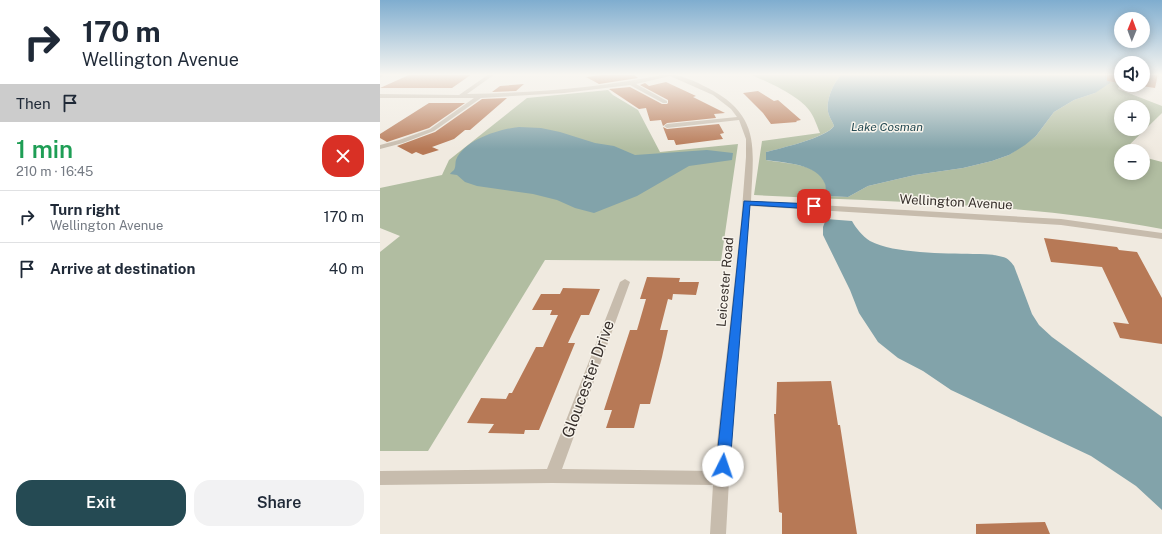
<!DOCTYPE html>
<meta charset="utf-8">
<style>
body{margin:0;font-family:"Public Sans",sans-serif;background:#f2f2f3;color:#1f2937;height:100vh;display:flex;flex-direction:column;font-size:15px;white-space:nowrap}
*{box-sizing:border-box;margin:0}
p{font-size:13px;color:#747a83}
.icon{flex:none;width:22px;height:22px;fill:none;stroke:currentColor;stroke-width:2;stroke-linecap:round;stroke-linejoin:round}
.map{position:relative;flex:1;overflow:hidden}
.panel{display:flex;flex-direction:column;background:#fff;width:380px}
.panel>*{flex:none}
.banner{background:#fff;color:#1f2937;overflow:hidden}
.needle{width:26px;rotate:1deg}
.tools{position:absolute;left:734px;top:12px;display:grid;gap:8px}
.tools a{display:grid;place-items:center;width:36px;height:36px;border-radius:50%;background:#fff;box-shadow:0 2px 10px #0003;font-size:20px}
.pin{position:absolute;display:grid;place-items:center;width:34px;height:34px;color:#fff;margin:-17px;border-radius:8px;box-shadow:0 2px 6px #0006}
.me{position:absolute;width:44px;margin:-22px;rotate:4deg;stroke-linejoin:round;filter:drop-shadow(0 0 3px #0008)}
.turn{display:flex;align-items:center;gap:14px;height:84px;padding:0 16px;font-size:18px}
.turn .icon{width:52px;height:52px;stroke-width:2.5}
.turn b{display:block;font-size:28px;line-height:34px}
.then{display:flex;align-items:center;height:38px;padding:0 16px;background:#0003;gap:8px;font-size:15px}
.round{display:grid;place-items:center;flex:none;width:42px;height:42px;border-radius:16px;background:#f2f2f3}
.head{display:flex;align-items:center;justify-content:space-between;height:68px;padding:0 16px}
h1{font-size:24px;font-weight:600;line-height:30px;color:#1e9e55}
.action{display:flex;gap:8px;margin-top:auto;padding:8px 16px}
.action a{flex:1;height:46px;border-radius:16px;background:#254a53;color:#fff;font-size:16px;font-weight:600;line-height:46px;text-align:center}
.action a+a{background:#f2f2f3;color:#1f2937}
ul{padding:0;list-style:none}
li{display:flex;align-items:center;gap:12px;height:52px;padding:0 16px;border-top:1px solid #e0e1e3}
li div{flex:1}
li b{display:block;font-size:15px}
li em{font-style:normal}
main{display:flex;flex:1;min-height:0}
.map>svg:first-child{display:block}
.green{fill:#b1bda1;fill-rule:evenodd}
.water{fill:#82a3aa}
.building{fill:#b77956}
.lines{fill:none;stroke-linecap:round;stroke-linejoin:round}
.minor{fill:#c7bcad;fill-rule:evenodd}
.route{fill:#1a73e8;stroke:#114b97}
.labels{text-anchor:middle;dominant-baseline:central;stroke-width:3;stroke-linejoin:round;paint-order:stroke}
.far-water-label{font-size:12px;font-style:italic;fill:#254a53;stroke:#f8f4ec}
.street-label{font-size:13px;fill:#362f2b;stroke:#f8f4ec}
.near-street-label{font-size:16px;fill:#362f2b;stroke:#f8f4ec}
</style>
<main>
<section class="panel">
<div class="banner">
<div class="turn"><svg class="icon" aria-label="right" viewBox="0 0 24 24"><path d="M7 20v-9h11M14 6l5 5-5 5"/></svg><div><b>170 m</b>Wellington Avenue</div></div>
<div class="then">Then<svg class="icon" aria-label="arrive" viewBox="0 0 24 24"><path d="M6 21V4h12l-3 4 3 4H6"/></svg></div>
</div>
<div class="head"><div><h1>1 min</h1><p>210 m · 16:45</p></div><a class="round" style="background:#d93025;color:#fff"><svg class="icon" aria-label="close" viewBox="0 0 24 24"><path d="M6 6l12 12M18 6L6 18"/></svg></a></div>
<ul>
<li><svg class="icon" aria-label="right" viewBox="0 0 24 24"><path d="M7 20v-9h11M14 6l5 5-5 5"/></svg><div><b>Turn right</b><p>Wellington Avenue</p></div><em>170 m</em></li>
<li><svg class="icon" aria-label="arrive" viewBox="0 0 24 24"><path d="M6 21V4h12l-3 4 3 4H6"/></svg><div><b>Arrive at destination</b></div><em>40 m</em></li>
</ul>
<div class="action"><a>Exit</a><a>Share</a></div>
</section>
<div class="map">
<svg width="782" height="534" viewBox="0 0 782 534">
<rect width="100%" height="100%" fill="#f0eae0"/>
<!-- green -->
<path class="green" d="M 369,74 L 462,74 C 454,81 444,103 449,115 C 450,119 453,122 454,126 C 445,138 402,148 386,152 L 386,160 C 404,164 437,162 445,183 C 447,187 446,192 446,196 L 468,197 L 488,186 L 535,175 L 583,168 L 612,161 L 629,155 L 656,136 L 674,112 L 694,100 L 715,93 L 728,74 L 741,82 L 738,89 L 782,106 L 782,113 L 743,151 L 741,151 L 741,173 L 763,173 L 763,157 L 782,162 L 782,229 C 649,203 510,202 374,195 L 382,141 L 440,133 C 437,126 434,116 429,110 C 418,95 386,81 369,74 ZM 741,107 L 763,107 L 763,129 L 741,129 Z
M 228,90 L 233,95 L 258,110 L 280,152 L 358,144 L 341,261 L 165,260 L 48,451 L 0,451 L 0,252 L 20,236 L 0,228 L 0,188 L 62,175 L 69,160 L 147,98 Z"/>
<!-- water -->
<path class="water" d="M 462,74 L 728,74 L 730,83 L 715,93 L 694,100 L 674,112 L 656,136 L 645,145 L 629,155 L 612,161 L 583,168 L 535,175 L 488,186 L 468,197 L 446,196 C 446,192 446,187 445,184 C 437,163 404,163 386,160 L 386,152 C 401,148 446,138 454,126 C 453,122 450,119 449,115 C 444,103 454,81 462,74 Z
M 139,127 L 161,128 L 180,132 L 215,143 L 234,146 L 255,155 L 327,150 L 353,153 L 352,160 L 309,166 L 257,196 L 214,213 L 195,208 L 177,200 L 153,194 L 97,186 L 85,182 L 77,175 L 70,174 C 71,172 73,171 74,170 C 76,167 75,163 76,160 C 84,140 119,129 139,127 Z
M 446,219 L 472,221 C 476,228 482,236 490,241 C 515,254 564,253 593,254 C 603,254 613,254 623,257 C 628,258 631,262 634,266 L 652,314 L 659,325 L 672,337 L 782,417 L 782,510 L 756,486 L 711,456 L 571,390 L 543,371 L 518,358 L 498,342 L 479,313 L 470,290 L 443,235 L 443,227 Z"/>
<!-- building -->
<path class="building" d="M 31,74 L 92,74 L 72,88 L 0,88 Z
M 230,74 L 253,74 L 258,78 L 219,84 L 206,77 Z
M 727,74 L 741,74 L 741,83 L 727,81 Z
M 763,74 L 778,74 L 775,88 L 755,85 L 763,85 Z
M 286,82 L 316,96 L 313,97 L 345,113 L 334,114 L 336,118 L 287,123 L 283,126 L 281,120 L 270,121 L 266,108 L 259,109 L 229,89 L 250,87 L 282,104 L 287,104 L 288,103 L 288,100 L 260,85 L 265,83 L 269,86 Z
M 144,84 L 136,91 L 112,92 L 120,86 Z
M 378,91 L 394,101 L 398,100 L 421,120 L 416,121 L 417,122 L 391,124 L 383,113 L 363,93 Z
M 127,98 L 90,130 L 85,130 L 74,139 L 52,147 L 59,150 L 43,155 L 36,152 L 32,154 L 17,146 L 55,132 L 102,99 Z
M 49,103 L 85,103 L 49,128 L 7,142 L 0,138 L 0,134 Z
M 339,124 L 344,133 L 340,134 L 343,139 L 296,145 L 294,140 L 288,140 L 283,127 L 287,129 Z
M 664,238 L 737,247 L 739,250 L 757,252 L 782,298 L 782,344 L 740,338 L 733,322 L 749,324 L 722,267 L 671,262 Z
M 267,277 L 300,278 L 299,282 L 319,282 L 316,295 L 293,294 L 292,300 L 288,299 L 280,330 L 288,330 L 282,357 L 270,404 L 260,404 L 254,428 L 226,428 L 232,410 L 224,410 L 250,330 L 257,330 L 266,299 L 260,299 Z
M 183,288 L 220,289 L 209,315 L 201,315 L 188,343 L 195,343 L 159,430 L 145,430 L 144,434 L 108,433 L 114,424 L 87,423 L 101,398 L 126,399 L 129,393 L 132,393 L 156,347 L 163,347 L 178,315 L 170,315 L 172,310 L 152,310 L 161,294 L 180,294 Z
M 451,381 L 458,425 L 460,425 L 477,534 L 402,534 L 402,513 L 399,512 L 394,414 L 396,414 L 397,382 Z
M 665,522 L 670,534 L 596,534 L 596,524 Z"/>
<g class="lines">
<!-- minor -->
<path class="minor" d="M 0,74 L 5,74 L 0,78 Z
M 109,74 L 115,74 L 87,94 C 154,93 220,88 286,74 C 299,74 315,81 328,88 C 382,116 373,149 371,201 L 681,219 L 782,233 L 782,239 L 681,225 L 370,206 L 352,427 L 346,534 L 330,534 L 333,485 L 172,483 L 0,485 L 0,471 L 167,469 L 240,282 L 245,279 L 250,282 L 182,469 L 334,471 L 361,222 L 366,157 L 366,139 L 359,120 L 287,128 L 284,126 L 287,124 L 357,117 L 351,109 L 333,95 L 290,76 L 256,84 L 287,101 L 287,103 L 283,103 L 250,85 L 184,93 L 101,98 L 54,131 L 23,143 L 0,149 L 0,145 L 19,140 L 50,129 L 94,98 L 0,98 L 0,94 L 79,95 Z"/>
</g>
<!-- sky -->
<linearGradient id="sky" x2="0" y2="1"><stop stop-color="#7fadcf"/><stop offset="0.5" stop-color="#f8f6f1"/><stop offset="1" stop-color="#f8f6f1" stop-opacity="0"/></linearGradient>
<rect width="782" height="149" fill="url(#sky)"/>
<!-- route -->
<path class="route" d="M 364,201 L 434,204 L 438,206 L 434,209 L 370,205 L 350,466 L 348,470 L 343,472 L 338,470 L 336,466 Z"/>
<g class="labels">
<!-- far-water labels -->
<g class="far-water-label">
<text x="507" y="127">Lake Cosman</text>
</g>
<!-- street labels -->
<g class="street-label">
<text transform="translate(576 202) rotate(3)">Wellington Avenue</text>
<text transform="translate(345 282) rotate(-85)">Leicester Road</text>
</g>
<!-- near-street labels -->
<g class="near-street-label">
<text transform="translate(208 379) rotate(-70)">Gloucester Drive</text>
</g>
</g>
</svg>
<div class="tools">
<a><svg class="needle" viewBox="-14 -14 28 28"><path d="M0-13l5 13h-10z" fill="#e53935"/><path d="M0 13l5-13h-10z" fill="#747a83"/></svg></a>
<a><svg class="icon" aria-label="sound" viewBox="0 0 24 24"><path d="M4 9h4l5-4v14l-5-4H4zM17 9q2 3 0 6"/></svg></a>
<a>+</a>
<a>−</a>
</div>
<div class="pin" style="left:434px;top:206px;background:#d93025"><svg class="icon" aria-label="arrive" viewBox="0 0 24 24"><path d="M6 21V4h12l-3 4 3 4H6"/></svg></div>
<svg class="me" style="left:343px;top:466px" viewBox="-20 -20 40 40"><circle r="19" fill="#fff"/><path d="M0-13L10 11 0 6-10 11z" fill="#1a73e8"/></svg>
</div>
</main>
